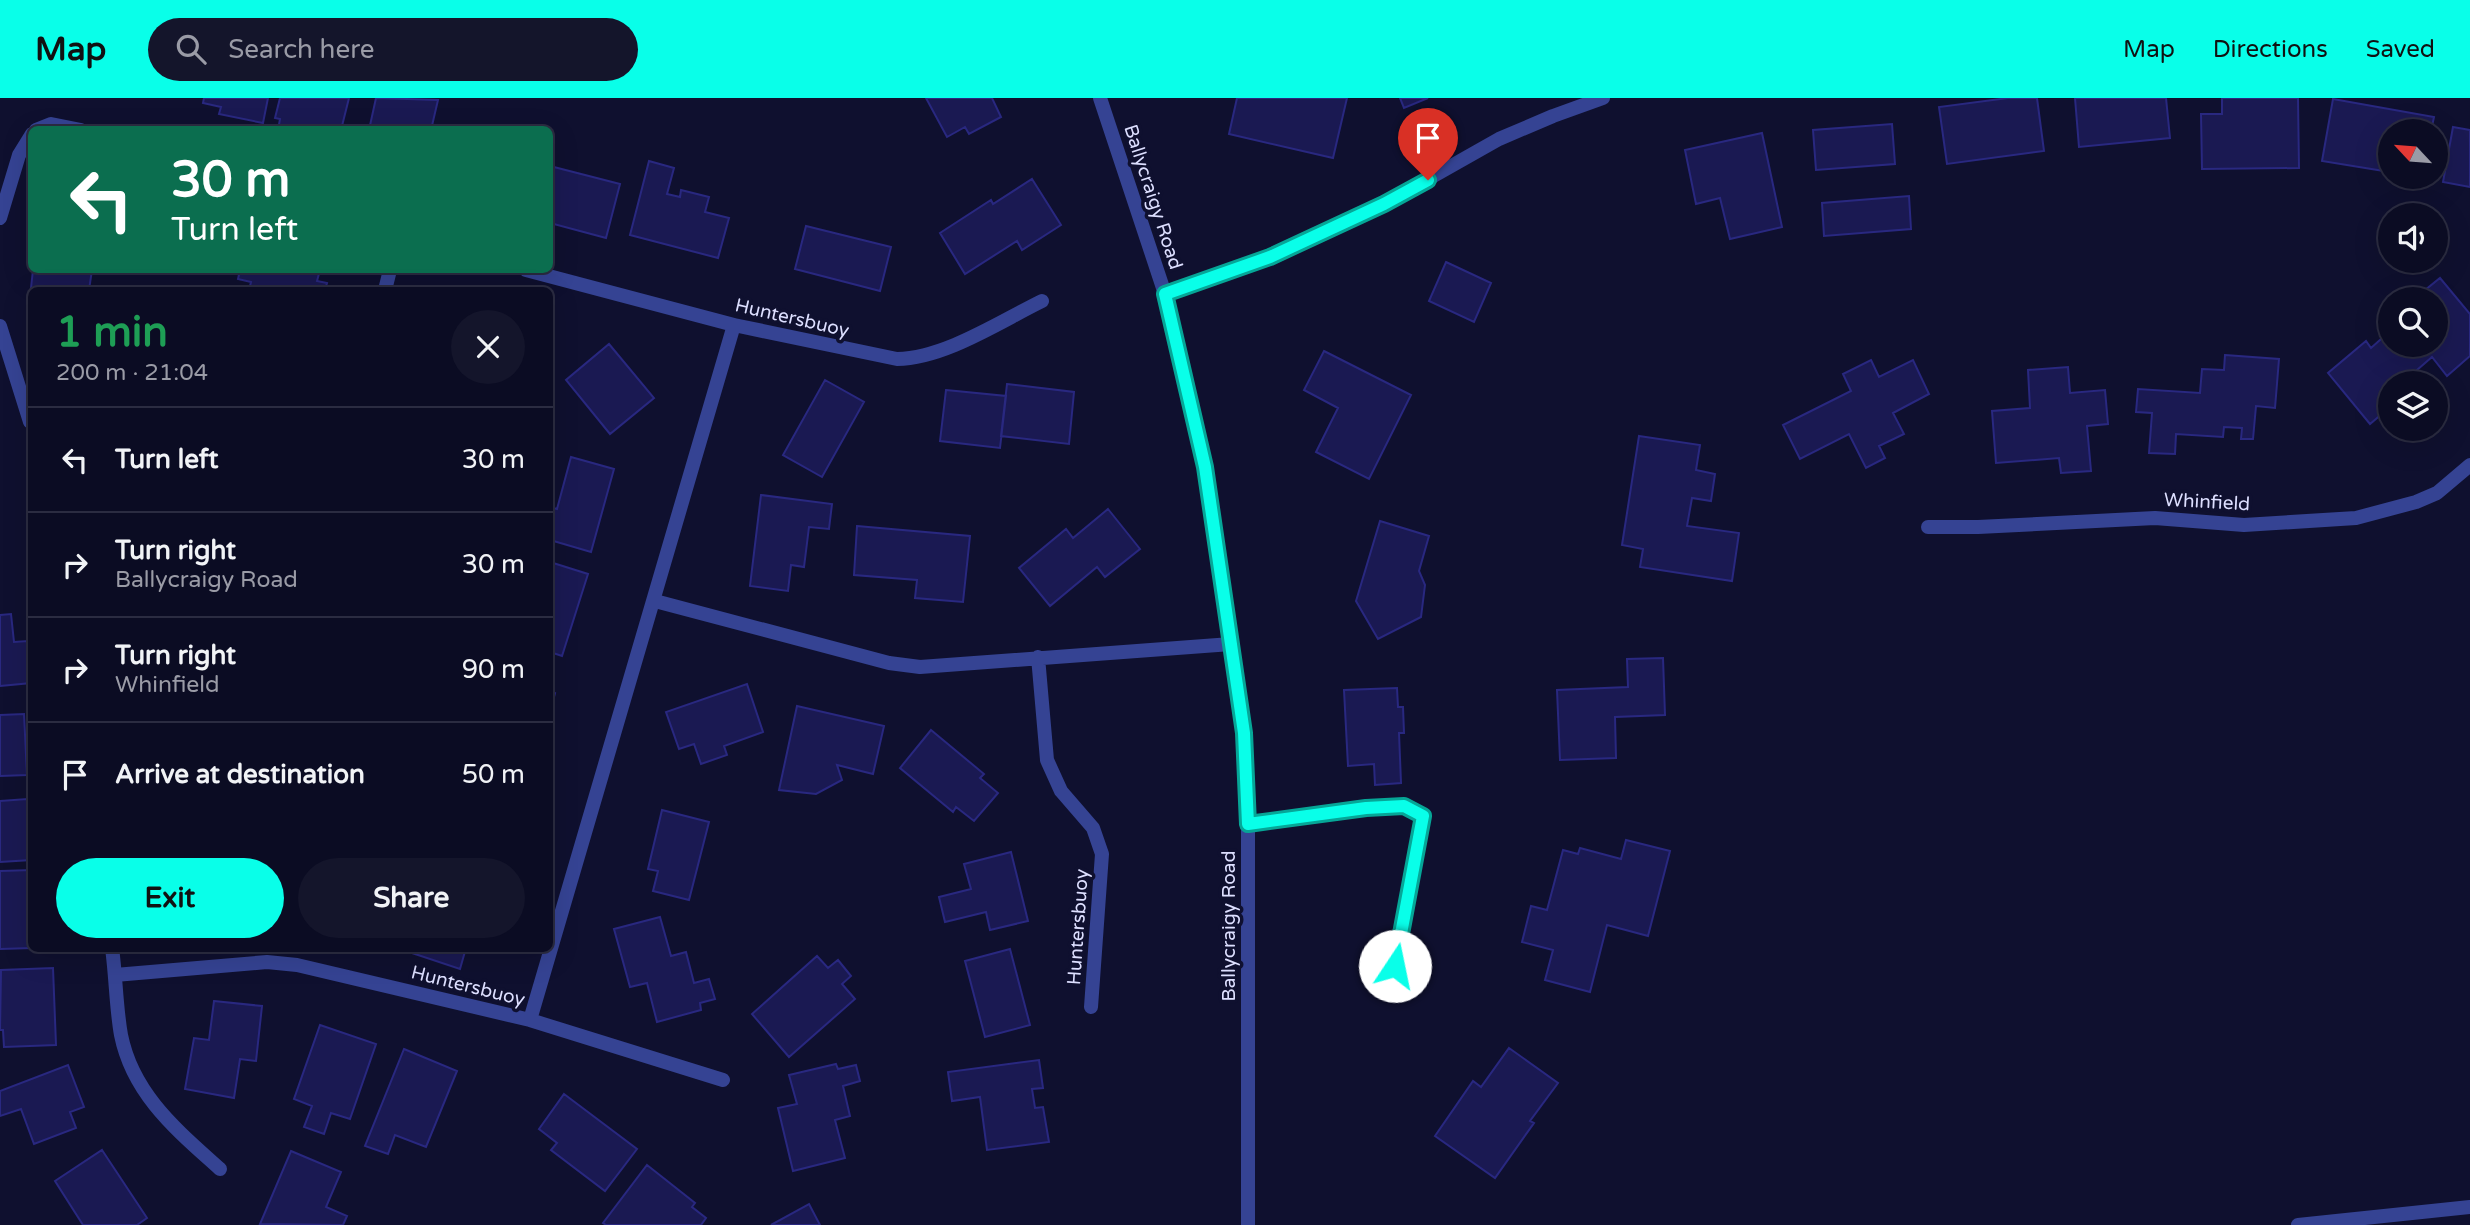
<!DOCTYPE html>
<meta charset="utf-8">
<style>
body{margin:0;font-family:"Varela Round",sans-serif;background:#14152b;color:#f1f3f6;height:100vh;display:flex;flex-direction:column;font-size:26px;white-space:nowrap}
*{box-sizing:border-box;margin:0}
p{font-size:23px;color:#9a9ba6}
.icon{flex:none;width:38px;height:38px;fill:none;stroke:currentColor;stroke-width:2;stroke-linecap:round;stroke-linejoin:round}
.map{position:relative;flex:1;overflow:hidden}
.drawer{position:absolute;left:28px;top:189px;width:525px;height:665px;display:flex;flex-direction:column;background:#0b0c23;border-radius:10px;box-shadow:0 7px 28px #0002,0 0 0 2px #2b2c41}
.drawer>*{flex:none}
.top-card{position:absolute;left:28px;top:28px;width:525px;height:147px;border-radius:10px;box-shadow:0 7px 28px #0002,0 0 0 2px #2b2c41;background:#0b6e4f;color:#fff;overflow:hidden}
.needle{width:46px;rotate:296deg}
.tools{position:absolute;left:2378px;top:21px;display:grid;gap:14px}
.tools a{display:grid;place-items:center;width:70px;height:70px;border-radius:50%;background:#0b0c23;box-shadow:0 7px 28px #0002,0 0 0 2px #2b2c41;font-size:35px}
.pin{position:absolute;display:grid;place-items:center;width:60px;height:60px;color:#fff;margin:-72px -30px;border-radius:50% 50% 50% 0;rotate:-45deg;box-shadow:0 0 7px #0007}
.pin .icon{rotate:45deg}
.me{position:absolute;width:77px;margin:-38px;rotate:11deg;stroke-linejoin:round;filter:drop-shadow(0 0 5px #0008)}
.turn{display:flex;align-items:center;gap:24px;height:147px;padding:0 28px;font-size:32px}
.turn .icon{width:91px;height:91px;stroke-width:2.5}
.turn b{display:block;font-size:49px;line-height:60px}
.round{display:grid;place-items:center;flex:none;width:74px;height:74px;border-radius:37px;background:#14152b}
.summary{display:flex;align-items:center;justify-content:space-between;height:119px;padding:0 28px}
h1{font-size:42px;font-weight:700;line-height:52px;color:#1e9e55}
.action{display:flex;gap:14px;margin-top:auto;padding:14px 28px}
.action a{flex:1;height:80px;border-radius:42px;background:#09ffe9;color:#111;font-size:28px;font-weight:700;line-height:80px;text-align:center}
.action a+a{background:#14152b;color:#f1f3f6}
ul{padding:0;list-style:none}
li{display:flex;align-items:center;gap:21px;height:105px;padding:0 28px;border-top:2px solid #2b2c41}
li div{flex:1}
li b{display:block;font-size:26px}
li em{font-style:normal}
header{display:flex;align-items:center;gap:42px;box-sizing:border-box;height:98px;padding:0 35px;background:#09ffe9;color:#111}
header strong{font-size:33px}
nav{display:flex;gap:38px;margin-inline-start:auto;font-size:24px}
.search{width:490px;height:63px;background:#14152b;display:flex;align-items:center;gap:18px;box-sizing:border-box;padding:0 24px;border-radius:38px;color:#9a9ba6;font-size:26px}
.map>svg:first-child{display:block}
.building{fill:#1a1952;stroke:#292880;stroke-width:2}
.lines{fill:none;stroke-linecap:round;stroke-linejoin:round}
.service{stroke:#354393;stroke-width:14}
.minor{stroke:#354393;stroke-width:14}
.tertiary{stroke:#354393;stroke-width:14}
.route-casing{stroke:#06a697;stroke-width:18}
.route{stroke:#09ffe9;stroke-width:12}
.labels{text-anchor:middle;dominant-baseline:central;stroke-width:7;stroke-linejoin:round;paint-order:stroke}
.street-label{font-size:19px;fill:#dddfff;stroke:#0f102f}
</style>
<header>
<strong>Map</strong>
<div class="search"><svg class="icon" aria-label="search" viewBox="0 0 24 24"><circle cx="10" cy="10" r="6"/><path d="M15 15l6 6"/></svg>Search here</div>
<nav><a>Map</a><a>Directions</a><a>Saved</a></nav>
</header>
<div class="map">
<svg width="2470" height="1127" viewBox="0 0 2470 1127">
<rect width="100%" height="100%" fill="#0f102f"/>
<!-- building -->
<path class="building" d="M 204,0 L 268,0 L 263,25 L 219,16 L 221,9 L 203,5 Z
M 280,0 L 349,0 L 341,32 L 278,32 L 280,21 L 275,20 Z
M 376,0 L 438,2 L 431,32 L 369,32 Z
M 926,0 L 992,0 L 1001,19 L 969,36 L 965,29 L 947,39 Z
M 1237,0 L 1347,0 L 1333,60 L 1229,36 Z
M 1400,0 L 1428,0 L 1404,10 Z
M 2008,0 L 2037,0 L 2044,53 L 1947,66 L 1939,9 Z
M 2075,0 L 2166,0 L 2170,40 L 2079,49 Z
M 2222,0 L 2298,0 L 2299,70 L 2202,71 L 2201,16 L 2222,16 Z
M 2333,1 L 2434,19 L 2431,33 L 2390,33 L 2390,74 L 2322,63 Z
M 1892,26 L 1895,66 L 1816,72 L 1813,32 Z
M 2453,29 L 2470,32 L 2470,89 L 2443,84 Z
M 1762,35 L 1782,129 L 1730,141 L 1720,100 L 1696,106 L 1685,52 Z
M 649,63 L 674,70 L 667,96 L 680,99 L 681,92 L 709,99 L 705,114 L 729,120 L 718,160 L 630,137 Z
M 550,68 L 620,86 L 606,140 L 550,125 Z
M 1032,81 L 1061,127 L 1022,152 L 1017,143 L 965,176 L 940,135 L 991,102 L 993,106 Z
M 1909,98 L 1911,131 L 1824,138 L 1822,105 Z
M 806,128 L 891,149 L 880,193 L 795,171 Z
M 1446,164 L 1491,185 L 1474,224 L 1429,203 Z
M 33,172 L 92,172 L 89,192 L 32,192 L 32,217 L 28,217 Z
M 240,172 L 320,172 L 317,183 L 327,185 L 325,192 L 249,192 L 251,184 L 238,181 Z
M 2440,180 L 2470,216 L 2470,258 L 2447,278 L 2432,259 L 2402,285 L 2390,285 L 2390,309 L 2370,326 L 2328,275 L 2366,243 L 2371,250 L 2390,233 L 2390,247 L 2436,247 L 2436,201 L 2414,201 Z
M 609,246 L 654,300 L 610,336 L 566,282 Z
M 1324,253 L 1411,297 L 1369,381 L 1316,354 L 1338,310 L 1304,292 Z
M 2225,257 L 2279,261 L 2275,310 L 2256,308 L 2253,341 L 2241,341 L 2242,330 L 2224,329 L 2223,339 L 2176,336 L 2175,356 L 2149,355 L 2152,315 L 2136,314 L 2138,291 L 2200,295 L 2202,271 L 2224,272 Z
M 1871,262 L 1879,279 L 1913,262 L 1929,296 L 1893,315 L 1904,336 L 1879,348 L 1885,360 L 1866,370 L 1849,336 L 1800,361 L 1783,327 L 1851,293 L 1843,276 Z
M 2068,269 L 2070,295 L 2105,292 L 2108,326 L 2087,328 L 2091,373 L 2061,375 L 2059,360 L 1996,365 L 1992,313 L 2030,310 L 2028,272 Z
M 825,282 L 864,304 L 822,379 L 783,357 Z
M 1007,286 L 1074,294 L 1069,346 L 1001,338 Z
M 946,292 L 1006,298 L 1000,350 L 940,343 Z
M 1639,338 L 1700,347 L 1696,372 L 1715,376 L 1711,403 L 1692,400 L 1687,428 L 1739,435 L 1732,483 L 1640,469 L 1643,451 L 1622,447 Z
M 571,359 L 614,371 L 591,454 L 550,442 L 550,409 L 557,411 Z
M 761,397 L 832,406 L 829,431 L 809,429 L 804,469 L 791,467 L 788,493 L 750,488 Z
M 1108,411 L 1140,451 L 1105,479 L 1097,469 L 1050,508 L 1019,470 L 1066,431 L 1073,440 Z
M 1380,423 L 1429,438 L 1419,473 L 1425,487 L 1421,519 L 1378,541 L 1356,503 Z
M 857,428 L 970,438 L 963,504 L 915,500 L 917,482 L 854,477 Z
M 550,464 L 588,476 L 562,558 L 550,554 Z
M 11,516 L 14,544 L 28,543 L 31,585 L 0,588 L 0,517 Z
M 1663,560 L 1665,617 L 1615,619 L 1616,660 L 1560,662 L 1557,592 L 1628,589 L 1627,561 Z
M 747,586 L 763,634 L 724,648 L 727,657 L 701,666 L 694,646 L 679,651 L 666,614 Z
M 1397,590 L 1398,609 L 1403,609 L 1404,635 L 1399,635 L 1401,685 L 1375,687 L 1374,666 L 1348,668 L 1344,592 Z
M 550,593 L 555,595 L 550,615 Z
M 797,608 L 884,628 L 873,676 L 837,667 L 842,682 L 816,696 L 779,692 Z
M 24,616 L 27,677 L 0,678 L 0,617 Z
M 931,632 L 984,676 L 980,680 L 998,695 L 974,723 L 956,709 L 953,714 L 900,670 Z
M 27,701 L 31,762 L 0,764 L 0,703 Z
M 662,712 L 709,724 L 689,802 L 653,793 L 658,773 L 648,771 Z
M 1626,742 L 1670,753 L 1648,838 L 1607,827 L 1590,894 L 1545,882 L 1553,852 L 1522,844 L 1531,808 L 1547,812 L 1563,752 L 1578,756 L 1580,750 L 1621,761 Z
M 1011,754 L 1028,823 L 990,832 L 986,814 L 945,824 L 939,799 L 971,791 L 964,766 Z
M 32,772 L 32,850 L 0,851 L 0,773 Z
M 660,819 L 671,858 L 686,854 L 694,885 L 709,881 L 715,901 L 700,905 L 701,912 L 657,924 L 647,885 L 630,889 L 614,831 Z
M 397,850 L 466,850 L 460,871 Z
M 1010,851 L 1030,927 L 985,939 L 965,863 Z
M 817,858 L 828,870 L 838,862 L 851,878 L 842,886 L 855,901 L 789,959 L 752,916 Z
M 53,870 L 56,947 L 4,949 L 3,932 L 0,932 L 1,872 Z
M 214,903 L 262,908 L 256,963 L 240,961 L 234,1000 L 185,991 L 194,940 L 209,942 Z
M 320,927 L 376,946 L 350,1021 L 331,1015 L 324,1036 L 304,1029 L 312,1008 L 294,1001 Z
M 1509,950 L 1558,985 L 1530,1023 L 1534,1025 L 1495,1080 L 1435,1038 L 1473,983 L 1481,989 Z
M 404,951 L 457,973 L 426,1049 L 395,1037 L 388,1056 L 365,1048 Z
M 1039,962 L 1043,990 L 1032,991 L 1035,1010 L 1043,1009 L 1049,1044 L 987,1052 L 980,999 L 952,1003 L 948,974 Z
M 836,966 L 838,971 L 856,967 L 860,983 L 843,988 L 850,1018 L 835,1022 L 845,1060 L 793,1073 L 778,1010 L 797,1006 L 789,977 Z
M 68,967 L 84,1009 L 70,1014 L 76,1030 L 34,1046 L 21,1011 L 0,1018 L 0,993 Z
M 564,996 L 637,1051 L 605,1093 L 551,1052 L 557,1045 L 539,1031 Z
M 102,1052 L 147,1120 L 137,1127 L 83,1127 L 55,1083 Z
M 291,1053 L 341,1074 L 326,1109 L 347,1118 L 343,1127 L 260,1126 Z
M 647,1067 L 695,1105 L 692,1109 L 706,1120 L 701,1127 L 606,1127 L 603,1125 Z
M 809,1106 L 820,1127 L 771,1127 Z"/>
<g class="lines">
<!-- service -->
<path class="service" d="M 1248,726 L 1366,711 L 1404,708 L 1423,718 L 1395,868
M 2298,1127 L 2470,1109"/>
<!-- minor -->
<path class="minor" d="M 36,32 L 51,26 L 81,32
M 0,120 L 19,57 L 32,36
M 526,172 L 734,227 L 897,261 C 945,260 999,224 1042,203
M 385,192 L 390,172
M 1165,196 L 1270,159 L 1384,106 L 1499,41 L 1553,18 L 1603,0
M 0,228 L 30,324
M 1928,429 L 1978,429 L 2155,420 L 2244,427 L 2356,420 L 2416,404 L 2437,395 L 2470,367
M 655,503 L 889,565 L 920,569 L 1231,546
M 1038,559 L 1047,662 L 1061,693 L 1093,730 L 1102,756 L 1091,909
M 112,850 C 116,879 116,909 121,937 C 133,997 178,1033 220,1071
M 115,877 L 267,864 L 297,867 L 530,922 L 723,982
M 530,922 L 734,227"/>
<!-- tertiary -->
<path class="tertiary" d="M 1100,0 L 1165,196 L 1205,369 L 1244,635 L 1248,726 L 1248,1127"/>
</g>
<g class="lines">
<defs>
<path id="route" d="M 1395,868 L 1423,718 L 1404,708 L 1366,710 L 1248,726 L 1244,635 L 1205,369 L 1165,196 L 1270,159 L 1384,106 L 1428,82"/>
</defs>
<!-- route casing -->
<use href="#route" class="route-casing"/>
<!-- route -->
<use href="#route" class="route"/>
</g>
<g class="labels">
<!-- street labels -->
<g class="street-label">
<text transform="translate(1153 99) rotate(72)">Ballycraigy Road</text>
<text transform="translate(792 220) rotate(13)">Huntersbuoy</text>
<text transform="translate(2207 404) rotate(3)">Whinfield</text>
<text transform="translate(1229 828) rotate(-90)">Ballycraigy Road</text>
<text transform="translate(1078 829) rotate(-86)">Huntersbuoy</text>
<text transform="translate(468 888) rotate(14)">Huntersbuoy</text>
</g>
</g>
</svg>
<div class="tools">
<a><svg class="needle" viewBox="-14 -14 28 28"><path d="M0-13l5 13h-10z" fill="#e53935"/><path d="M0 13l5-13h-10z" fill="#9a9ba6"/></svg></a>
<a><svg class="icon" aria-label="sound" viewBox="0 0 24 24"><path d="M4 9h4l5-4v14l-5-4H4zM17 9q2 3 0 6"/></svg></a>
<a><svg class="icon" aria-label="search" viewBox="0 0 24 24"><circle cx="10" cy="10" r="6"/><path d="M15 15l6 6"/></svg></a>
<a><svg class="icon" aria-label="layers" viewBox="0 0 24 24"><path d="M12 4l9 5-9 5-9-5zM3 14l9 5 9-5"/></svg></a>
</div>
<div class="pin" style="left:1428px;top:82px;background:#d93025"><svg class="icon" aria-label="arrive" viewBox="0 0 24 24"><path d="M6 21V4h12l-3 4 3 4H6"/></svg></div>
<svg class="me" style="left:1395px;top:868px" viewBox="-20 -20 40 40"><circle r="19" fill="#fff"/><path d="M0-13L10 11 0 6-10 11z" fill="#09ffe9"/></svg>
<div class="top-card">
<div class="turn"><svg class="icon" aria-label="left" viewBox="0 0 24 24"><path d="M17 20v-9H6M10 6l-5 5 5 5"/></svg><div><b>30 m</b>Turn left</div></div>
</div>
<section class="drawer">
<div class="summary"><div><h1>1 min</h1><p>200 m · 21:04</p></div><a class="round"><svg class="icon" aria-label="close" viewBox="0 0 24 24"><path d="M6 6l12 12M18 6L6 18"/></svg></a></div>
<ul>
<li><svg class="icon" aria-label="left" viewBox="0 0 24 24"><path d="M17 20v-9H6M10 6l-5 5 5 5"/></svg><div><b>Turn left</b></div><em>30 m</em></li>
<li><svg class="icon" aria-label="right" viewBox="0 0 24 24"><path d="M7 20v-9h11M14 6l5 5-5 5"/></svg><div><b>Turn right</b><p>Ballycraigy Road</p></div><em>30 m</em></li>
<li><svg class="icon" aria-label="right" viewBox="0 0 24 24"><path d="M7 20v-9h11M14 6l5 5-5 5"/></svg><div><b>Turn right</b><p>Whinfield</p></div><em>90 m</em></li>
<li><svg class="icon" aria-label="arrive" viewBox="0 0 24 24"><path d="M6 21V4h12l-3 4 3 4H6"/></svg><div><b>Arrive at destination</b></div><em>50 m</em></li>
</ul>
<div class="action"><a>Exit</a><a>Share</a></div>
</section>
</div>
